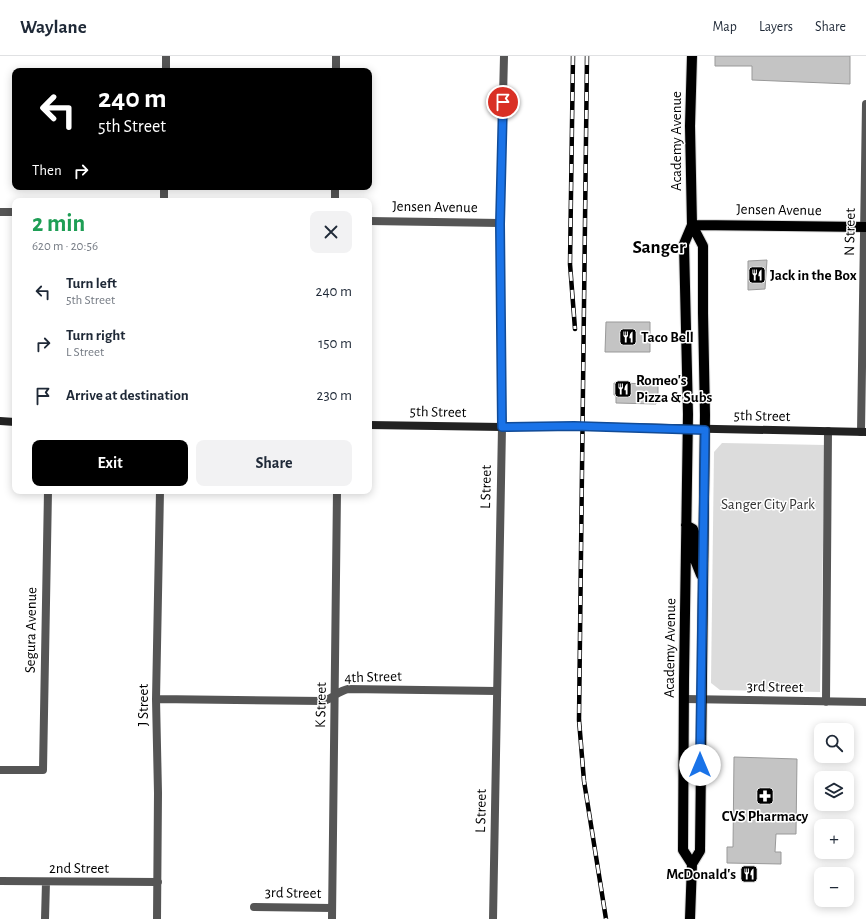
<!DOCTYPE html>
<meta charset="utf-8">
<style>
body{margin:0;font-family:"Alegreya Sans",sans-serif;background:#f2f2f3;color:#1f2937;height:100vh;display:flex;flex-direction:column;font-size:15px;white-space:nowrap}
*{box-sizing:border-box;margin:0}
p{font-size:13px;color:#747a83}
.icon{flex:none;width:22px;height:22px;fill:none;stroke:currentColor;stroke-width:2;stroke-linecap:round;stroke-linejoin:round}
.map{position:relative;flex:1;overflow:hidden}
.panel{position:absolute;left:12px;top:142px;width:360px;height:296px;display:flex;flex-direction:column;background:#fff;border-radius:8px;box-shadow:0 2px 10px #0003}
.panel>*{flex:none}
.guide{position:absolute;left:12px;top:12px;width:360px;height:122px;border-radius:8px;box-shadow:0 2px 10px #0003;background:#000;color:#fff;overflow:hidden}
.buttons{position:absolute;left:814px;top:667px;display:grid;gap:8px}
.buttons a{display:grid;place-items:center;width:40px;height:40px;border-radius:8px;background:#fff;box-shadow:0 2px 10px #0003;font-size:20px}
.pin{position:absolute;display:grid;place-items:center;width:34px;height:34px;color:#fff;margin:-17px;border:2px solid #fff;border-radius:50%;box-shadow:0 1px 4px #0007}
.me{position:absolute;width:44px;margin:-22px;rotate:0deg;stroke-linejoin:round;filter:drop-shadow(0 0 3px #0008)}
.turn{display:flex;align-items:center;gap:14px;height:84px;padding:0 20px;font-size:18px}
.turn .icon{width:52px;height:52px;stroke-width:2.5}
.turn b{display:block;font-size:28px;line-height:34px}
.then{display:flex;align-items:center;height:38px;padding:0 20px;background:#0003;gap:8px;font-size:15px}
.round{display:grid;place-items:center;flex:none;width:42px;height:42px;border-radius:8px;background:#f2f2f3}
.headline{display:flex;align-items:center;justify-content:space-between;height:68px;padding:0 20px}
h1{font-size:24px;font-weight:600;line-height:30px;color:#1e9e55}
.action{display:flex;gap:8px;margin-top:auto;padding:8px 20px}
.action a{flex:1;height:46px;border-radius:8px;background:#000;color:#fff;font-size:16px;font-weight:600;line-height:46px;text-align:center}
.action a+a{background:#f2f2f3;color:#1f2937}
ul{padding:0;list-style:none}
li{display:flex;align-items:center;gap:12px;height:52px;padding:0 20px}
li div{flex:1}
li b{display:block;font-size:15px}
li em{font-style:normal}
header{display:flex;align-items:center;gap:24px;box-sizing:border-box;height:56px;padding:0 20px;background:#fff;border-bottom:1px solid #e0e1e3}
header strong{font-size:19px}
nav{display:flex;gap:22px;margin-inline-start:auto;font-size:14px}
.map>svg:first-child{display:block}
.green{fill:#dcdcdc}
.building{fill:#c4c4c4;stroke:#999}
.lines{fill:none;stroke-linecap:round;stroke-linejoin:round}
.primary-casing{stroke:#dbdbdb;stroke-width:12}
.street{stroke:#555;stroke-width:8}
.secondary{stroke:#222;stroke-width:8}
.primary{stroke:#000;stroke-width:10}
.rail-casing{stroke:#000;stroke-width:4.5}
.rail{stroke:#fff;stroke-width:3;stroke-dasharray:9;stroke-linecap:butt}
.route-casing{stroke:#114b97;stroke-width:10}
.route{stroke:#1a73e8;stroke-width:7}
.labels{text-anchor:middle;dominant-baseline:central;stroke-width:3;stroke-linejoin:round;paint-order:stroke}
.street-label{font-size:15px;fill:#000;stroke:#fff}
.poi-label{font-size:15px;font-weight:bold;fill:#000;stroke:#fff;text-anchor:start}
.park-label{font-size:15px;fill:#333;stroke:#fff}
.district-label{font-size:19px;font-weight:bold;fill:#000;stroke:#fff}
</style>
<header>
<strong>Waylane</strong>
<nav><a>Map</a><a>Layers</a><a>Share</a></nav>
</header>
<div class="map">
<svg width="866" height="863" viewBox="0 0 866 863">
<rect width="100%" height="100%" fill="#fff"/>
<!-- green -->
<path class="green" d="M 722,387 L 825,389 L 820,636 L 720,634 L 711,627 L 714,396 Z"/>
<!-- building -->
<path class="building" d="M 715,0 L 850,0 L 850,28 L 752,24 L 752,10 L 715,10 Z
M 767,204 L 765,233 L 748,234 L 748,205 Z
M 606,266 L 650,266 L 650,296 L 605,296 Z
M 614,327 L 658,328 L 658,340 L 656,340 L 656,348 L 616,347 L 616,339 L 614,339 Z
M 734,701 L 797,703 L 796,778 L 776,778 L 775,796 L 781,796 L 781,808 L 727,807 L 727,791 L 733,791 Z"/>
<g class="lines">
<defs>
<path id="primary" d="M 692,0 L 690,70 L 692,169 L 684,188 L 688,358 L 684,624 L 683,794 L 692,808
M 692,169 L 866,171
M 686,469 L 693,473 L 694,477 L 695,504 L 701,519
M 690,863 L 692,808 L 700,795 L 705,359 L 703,257 L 703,190 L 692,169"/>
</defs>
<!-- primary casing -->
<use href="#primary" class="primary-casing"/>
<!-- street -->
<path class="street" d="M 166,15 L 166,0
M 336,15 L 336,0
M 164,145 L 164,131
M 335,145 L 335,131
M 0,156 L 15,156
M 369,165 L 500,167
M 861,376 L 866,48
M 156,643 L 323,645 C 332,643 338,635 348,633 L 497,635
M 684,643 L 866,646
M 826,646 L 828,375
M 0,714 L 43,714 L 48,435
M 0,825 L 158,826
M 254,851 L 332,852
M 45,863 L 46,826
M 157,863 L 158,737 L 156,643 L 160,435
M 332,863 L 337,435
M 493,863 L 502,371 L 500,167 L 504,0"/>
<!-- secondary -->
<path class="secondary" d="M 0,365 L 15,366
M 369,369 L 502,371 L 574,370 L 866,376"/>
<!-- primary -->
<use href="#primary" class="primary"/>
<defs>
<path id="rail" d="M 573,0 L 570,208 L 575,273
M 587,0 L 579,664 L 584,725 L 606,863"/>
</defs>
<!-- rail casing -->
<use href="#rail" class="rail-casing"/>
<!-- rail -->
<use href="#rail" class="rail"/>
</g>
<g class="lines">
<defs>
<path id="route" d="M 503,46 L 500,168 L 502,371 L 574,370 L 705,374 L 700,709"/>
</defs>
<!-- route casing -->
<use href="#route" class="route-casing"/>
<!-- route -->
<use href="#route" class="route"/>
</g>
<!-- icons -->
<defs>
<symbol id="restaurant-square" viewBox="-11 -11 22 22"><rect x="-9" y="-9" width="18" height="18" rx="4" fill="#000" stroke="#fff"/><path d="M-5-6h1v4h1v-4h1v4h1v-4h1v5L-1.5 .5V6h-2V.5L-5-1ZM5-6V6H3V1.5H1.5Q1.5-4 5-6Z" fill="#fff"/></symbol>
<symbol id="pharmacy-square" viewBox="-11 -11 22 22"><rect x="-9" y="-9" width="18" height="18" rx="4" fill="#000" stroke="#fff"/><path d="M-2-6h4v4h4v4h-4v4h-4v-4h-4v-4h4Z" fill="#fff"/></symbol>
</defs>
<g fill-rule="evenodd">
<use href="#restaurant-square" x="747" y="209" width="20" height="20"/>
<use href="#restaurant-square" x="618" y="271" width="20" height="20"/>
<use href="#restaurant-square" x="613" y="323" width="20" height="20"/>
<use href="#pharmacy-square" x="755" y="730" width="20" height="20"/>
<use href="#restaurant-square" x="739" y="808" width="20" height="20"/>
</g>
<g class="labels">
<!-- street labels -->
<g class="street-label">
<text transform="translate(676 85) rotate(-90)">Academy Avenue</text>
<text transform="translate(435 151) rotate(1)">Jensen Avenue</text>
<text transform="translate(779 154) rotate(1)">Jensen Avenue</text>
<text transform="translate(850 176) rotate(-89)">N Street</text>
<text transform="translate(438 356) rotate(1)">5th Street</text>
<text transform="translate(762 360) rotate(1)">5th Street</text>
<text transform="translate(486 431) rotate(-89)">L Street</text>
<text transform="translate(31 574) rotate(-89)">Segura Avenue</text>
<text transform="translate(670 592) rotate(-89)">Academy Avenue</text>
<text transform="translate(373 621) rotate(-2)">4th Street</text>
<text transform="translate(775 631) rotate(1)">3rd Street</text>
<text transform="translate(143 649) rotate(-90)">J Street</text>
<text transform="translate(321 649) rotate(-89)">K Street</text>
<text transform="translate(481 755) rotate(-89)">L Street</text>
<text x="79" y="812">2nd Street</text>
<text transform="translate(293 837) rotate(1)">3rd Street</text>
</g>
<!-- poi labels -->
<g class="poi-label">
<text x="770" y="219">Jack in the Box</text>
<text x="641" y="281">Taco Bell</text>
<text x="636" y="324">Romeo's<tspan x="636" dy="17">Pizza &amp; Subs</tspan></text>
<text x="765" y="760" text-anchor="middle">CVS Pharmacy</text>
<text x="736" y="818" text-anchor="end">McDonald's</text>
</g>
<!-- park labels -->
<g class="park-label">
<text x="768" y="448">Sanger City Park</text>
</g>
<!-- district labels -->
<g class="district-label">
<text x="659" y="191">Sanger</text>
</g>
</g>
</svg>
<div class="buttons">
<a><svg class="icon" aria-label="search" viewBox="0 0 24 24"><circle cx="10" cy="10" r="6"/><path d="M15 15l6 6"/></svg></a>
<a><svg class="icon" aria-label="layers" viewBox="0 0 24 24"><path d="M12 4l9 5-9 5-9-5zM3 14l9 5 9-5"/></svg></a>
<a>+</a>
<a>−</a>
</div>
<div class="pin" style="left:503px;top:46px;background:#d93025"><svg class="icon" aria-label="arrive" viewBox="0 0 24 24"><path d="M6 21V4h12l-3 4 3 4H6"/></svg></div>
<svg class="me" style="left:700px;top:709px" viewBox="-20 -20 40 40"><circle r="19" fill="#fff"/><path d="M0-13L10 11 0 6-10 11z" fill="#1a73e8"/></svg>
<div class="guide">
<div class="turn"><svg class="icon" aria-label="left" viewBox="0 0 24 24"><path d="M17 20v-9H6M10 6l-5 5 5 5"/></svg><div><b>240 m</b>5th Street</div></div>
<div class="then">Then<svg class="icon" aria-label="right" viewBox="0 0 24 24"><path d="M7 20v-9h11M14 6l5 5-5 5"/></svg></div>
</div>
<section class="panel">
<div class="headline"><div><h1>2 min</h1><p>620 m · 20:56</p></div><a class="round"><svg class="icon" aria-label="close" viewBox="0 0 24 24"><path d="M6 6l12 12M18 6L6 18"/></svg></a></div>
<ul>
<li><svg class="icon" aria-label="left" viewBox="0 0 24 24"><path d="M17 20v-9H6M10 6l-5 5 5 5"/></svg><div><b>Turn left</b><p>5th Street</p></div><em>240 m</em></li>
<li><svg class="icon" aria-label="right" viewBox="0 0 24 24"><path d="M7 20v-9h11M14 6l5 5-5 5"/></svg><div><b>Turn right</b><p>L Street</p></div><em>150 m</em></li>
<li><svg class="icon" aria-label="arrive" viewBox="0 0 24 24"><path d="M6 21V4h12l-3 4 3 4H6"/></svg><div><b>Arrive at destination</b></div><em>230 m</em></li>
</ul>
<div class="action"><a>Exit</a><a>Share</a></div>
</section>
</div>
